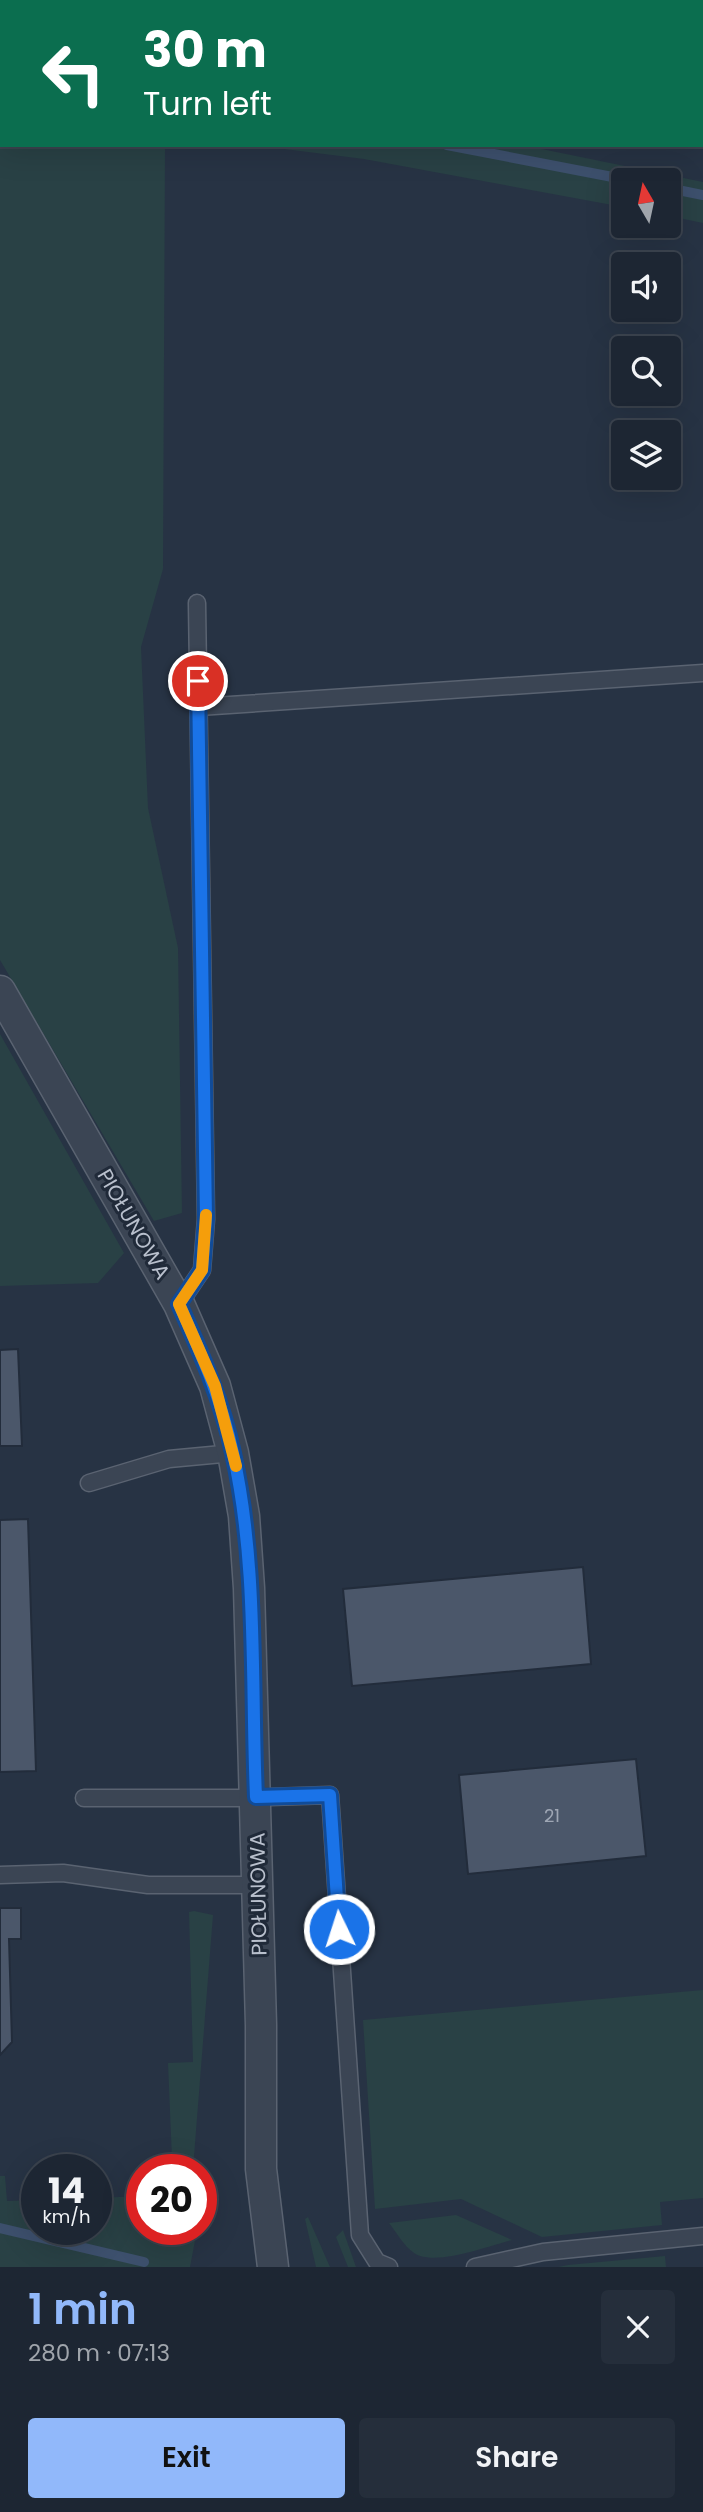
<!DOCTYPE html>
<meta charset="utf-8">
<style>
body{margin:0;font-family:Poppins,sans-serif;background:#252e3b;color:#f1f3f6;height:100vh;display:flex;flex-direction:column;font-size:26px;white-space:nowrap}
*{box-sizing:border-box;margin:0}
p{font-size:23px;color:#a0a5ac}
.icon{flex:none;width:38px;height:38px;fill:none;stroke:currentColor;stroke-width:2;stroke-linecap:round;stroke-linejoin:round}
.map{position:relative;height:2267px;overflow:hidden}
.side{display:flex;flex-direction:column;background:#1d2633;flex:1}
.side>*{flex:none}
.hud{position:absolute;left:0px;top:0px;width:704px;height:147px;box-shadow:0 7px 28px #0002,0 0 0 2px #3b434e;background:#0b6e4f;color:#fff;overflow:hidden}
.needle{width:46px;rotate:351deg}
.buttons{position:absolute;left:611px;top:168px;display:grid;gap:14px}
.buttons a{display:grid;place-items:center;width:70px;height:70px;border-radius:7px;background:#1d2633;box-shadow:0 7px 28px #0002,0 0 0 2px #3b434e;font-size:35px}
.speed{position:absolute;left:21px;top:2154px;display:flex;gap:14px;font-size:35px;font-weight:700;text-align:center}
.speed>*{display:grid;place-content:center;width:91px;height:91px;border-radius:50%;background:#1d2633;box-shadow:0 7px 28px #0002,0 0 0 2px #3b434e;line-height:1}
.speed small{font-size:18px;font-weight:400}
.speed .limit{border:10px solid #d22;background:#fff;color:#111}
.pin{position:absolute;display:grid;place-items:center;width:60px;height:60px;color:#fff;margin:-30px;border:4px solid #fff;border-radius:50%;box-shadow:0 2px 7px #0007}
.me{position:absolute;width:77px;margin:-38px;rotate:356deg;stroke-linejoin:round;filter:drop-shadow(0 0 5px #0008)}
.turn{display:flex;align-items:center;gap:24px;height:147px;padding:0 28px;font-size:32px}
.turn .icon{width:91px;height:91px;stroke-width:2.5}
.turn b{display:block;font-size:49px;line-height:60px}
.round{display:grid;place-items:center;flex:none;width:74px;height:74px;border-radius:7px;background:#252e3b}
.summary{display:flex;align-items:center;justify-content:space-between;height:119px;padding:0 28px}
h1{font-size:42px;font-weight:600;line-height:52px;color:#91b8fa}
.action{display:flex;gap:14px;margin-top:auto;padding:14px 28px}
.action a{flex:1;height:80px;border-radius:7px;background:#91b8fa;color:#111;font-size:28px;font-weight:600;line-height:80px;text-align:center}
.action a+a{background:#252e3b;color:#f1f3f6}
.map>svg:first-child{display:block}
.green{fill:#294145}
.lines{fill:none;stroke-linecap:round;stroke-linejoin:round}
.stream{stroke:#3d506d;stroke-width:10}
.building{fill:#4b576a;stroke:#222c3b;stroke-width:2}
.service-casing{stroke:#5a6371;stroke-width:19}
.minor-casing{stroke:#5a6371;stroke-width:33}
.service{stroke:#3b4554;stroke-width:16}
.minor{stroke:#3b4554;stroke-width:30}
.route-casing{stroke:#114b97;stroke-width:18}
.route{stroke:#1a73e8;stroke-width:12}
.slow{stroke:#f59e0b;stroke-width:12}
.labels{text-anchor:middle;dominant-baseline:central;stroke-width:6;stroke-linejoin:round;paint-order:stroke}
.number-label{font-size:18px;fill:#9ea6b4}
.street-label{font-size:21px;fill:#b9c0cd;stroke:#202a39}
</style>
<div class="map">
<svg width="703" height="2267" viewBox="0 0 703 2267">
<rect width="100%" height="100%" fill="#273344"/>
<!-- green -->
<path class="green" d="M 0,0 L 215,0 L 2,2 L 2,145 L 165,145 L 163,569 L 141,647 L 148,808 L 178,948 L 182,1213 L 154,1221 L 0,960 Z
M 253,145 L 522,145 L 703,182 L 703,223 L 669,216 L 668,180 L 623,180 L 623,207 L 364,159 Z
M 0,1034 L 124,1253 L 98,1283 L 0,1286 Z
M 194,1911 L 213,1915 L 193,2169 L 172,2159 L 168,2063 L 193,2062 L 189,1912 Z
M 703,1990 L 703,2198 L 660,2202 L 662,2225 L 542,2237 L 461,2199 L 375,2209 L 363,2020 Z
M 0,2176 L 5,2176 L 7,2201 L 37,2200 L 37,2230 L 96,2230 L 96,2198 L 142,2196 L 142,2230 L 197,2230 L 190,2267 L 0,2267 Z
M 456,2215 L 512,2240 C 488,2246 435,2267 414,2253 C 404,2246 396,2232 389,2223 Z
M 308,2217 L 330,2267 L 316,2267 L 305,2219 Z
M 343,2230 L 356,2267 L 348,2267 L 336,2237 Z
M 665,2256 L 666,2267 L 558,2267 L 568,2265 Z"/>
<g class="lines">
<!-- stream -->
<path class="stream" d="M 447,145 L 628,180
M 668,188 L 703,195
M 0,2228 L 144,2262"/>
</g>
<!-- building -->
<path class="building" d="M 18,1349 L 22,1446 L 0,1446 L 0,1350 Z
M 28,1519 L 36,1771 L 0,1772 L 0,1520 Z
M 583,1567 L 591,1664 L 352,1686 L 343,1589 Z
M 636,1759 L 646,1856 L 468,1874 L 459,1775 Z
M 0,1908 L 21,1908 L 21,1939 L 9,1939 L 12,2042 L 0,2055 Z"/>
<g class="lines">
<defs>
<path id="service" d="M 199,707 L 703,673
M 179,1304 L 202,1270 L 206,1219 L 197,603
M 89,1483 L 169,1459 L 233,1453
M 84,1798 L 238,1798 L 330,1795 L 360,2235 L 377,2262 L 389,2267
M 0,1875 L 63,1873 L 148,1885 L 258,1885
M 475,2267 L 543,2252 L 703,2236"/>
<path id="minor" d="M 0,991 L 179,1304 L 215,1386 L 233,1453 L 244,1516 L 249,1588 L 261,2025 L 261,2169 L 273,2267"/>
</defs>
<!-- service casing -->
<use href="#service" class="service-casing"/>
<!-- minor casing -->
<use href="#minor" class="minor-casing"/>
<!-- service -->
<use href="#service" class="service"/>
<!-- minor -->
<use href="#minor" class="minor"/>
</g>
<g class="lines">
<defs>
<path id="route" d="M 198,681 L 206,1219 L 202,1270 L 179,1304 C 201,1353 222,1401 233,1453 C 258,1565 251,1683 256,1797 L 330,1795 L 339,1929"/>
</defs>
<!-- route casing -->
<use href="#route" class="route-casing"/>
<!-- route -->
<use href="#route" class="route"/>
<!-- slow -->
<path class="slow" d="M 206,1215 L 202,1270 L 179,1304 L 215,1386 L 236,1466"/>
</g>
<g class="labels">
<!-- number labels -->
<g class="number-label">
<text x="552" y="1815">21</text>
</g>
<!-- street labels -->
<g class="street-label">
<text transform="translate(134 1224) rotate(60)">PIOŁUNOWA</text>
<text transform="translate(258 1894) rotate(-91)">PIOŁUNOWA</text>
</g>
</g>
</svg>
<div class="buttons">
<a><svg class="needle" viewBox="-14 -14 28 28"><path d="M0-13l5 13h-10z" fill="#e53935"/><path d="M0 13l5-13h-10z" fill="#a0a5ac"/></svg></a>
<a><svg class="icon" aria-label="sound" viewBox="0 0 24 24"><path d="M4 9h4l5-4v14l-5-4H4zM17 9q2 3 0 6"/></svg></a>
<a><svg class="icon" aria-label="search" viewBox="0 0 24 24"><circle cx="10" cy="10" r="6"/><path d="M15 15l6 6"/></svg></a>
<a><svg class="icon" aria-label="layers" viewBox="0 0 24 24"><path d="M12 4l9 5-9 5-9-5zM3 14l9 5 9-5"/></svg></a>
</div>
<div class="speed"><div>14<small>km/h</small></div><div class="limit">20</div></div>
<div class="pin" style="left:198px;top:681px;background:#d93025"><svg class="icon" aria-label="arrive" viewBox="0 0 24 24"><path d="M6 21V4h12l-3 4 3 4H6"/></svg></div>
<svg class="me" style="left:339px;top:1929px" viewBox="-20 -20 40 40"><circle r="17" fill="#1a73e8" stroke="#fff" stroke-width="3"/><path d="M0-11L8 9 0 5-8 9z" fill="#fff"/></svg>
<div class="hud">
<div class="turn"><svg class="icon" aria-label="left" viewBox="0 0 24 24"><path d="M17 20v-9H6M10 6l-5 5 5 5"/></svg><div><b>30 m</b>Turn left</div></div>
</div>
</div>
<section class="side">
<div class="summary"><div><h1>1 min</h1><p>280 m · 07:13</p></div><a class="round"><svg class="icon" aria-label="close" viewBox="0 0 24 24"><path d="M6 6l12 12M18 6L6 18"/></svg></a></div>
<div class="action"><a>Exit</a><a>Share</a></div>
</section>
